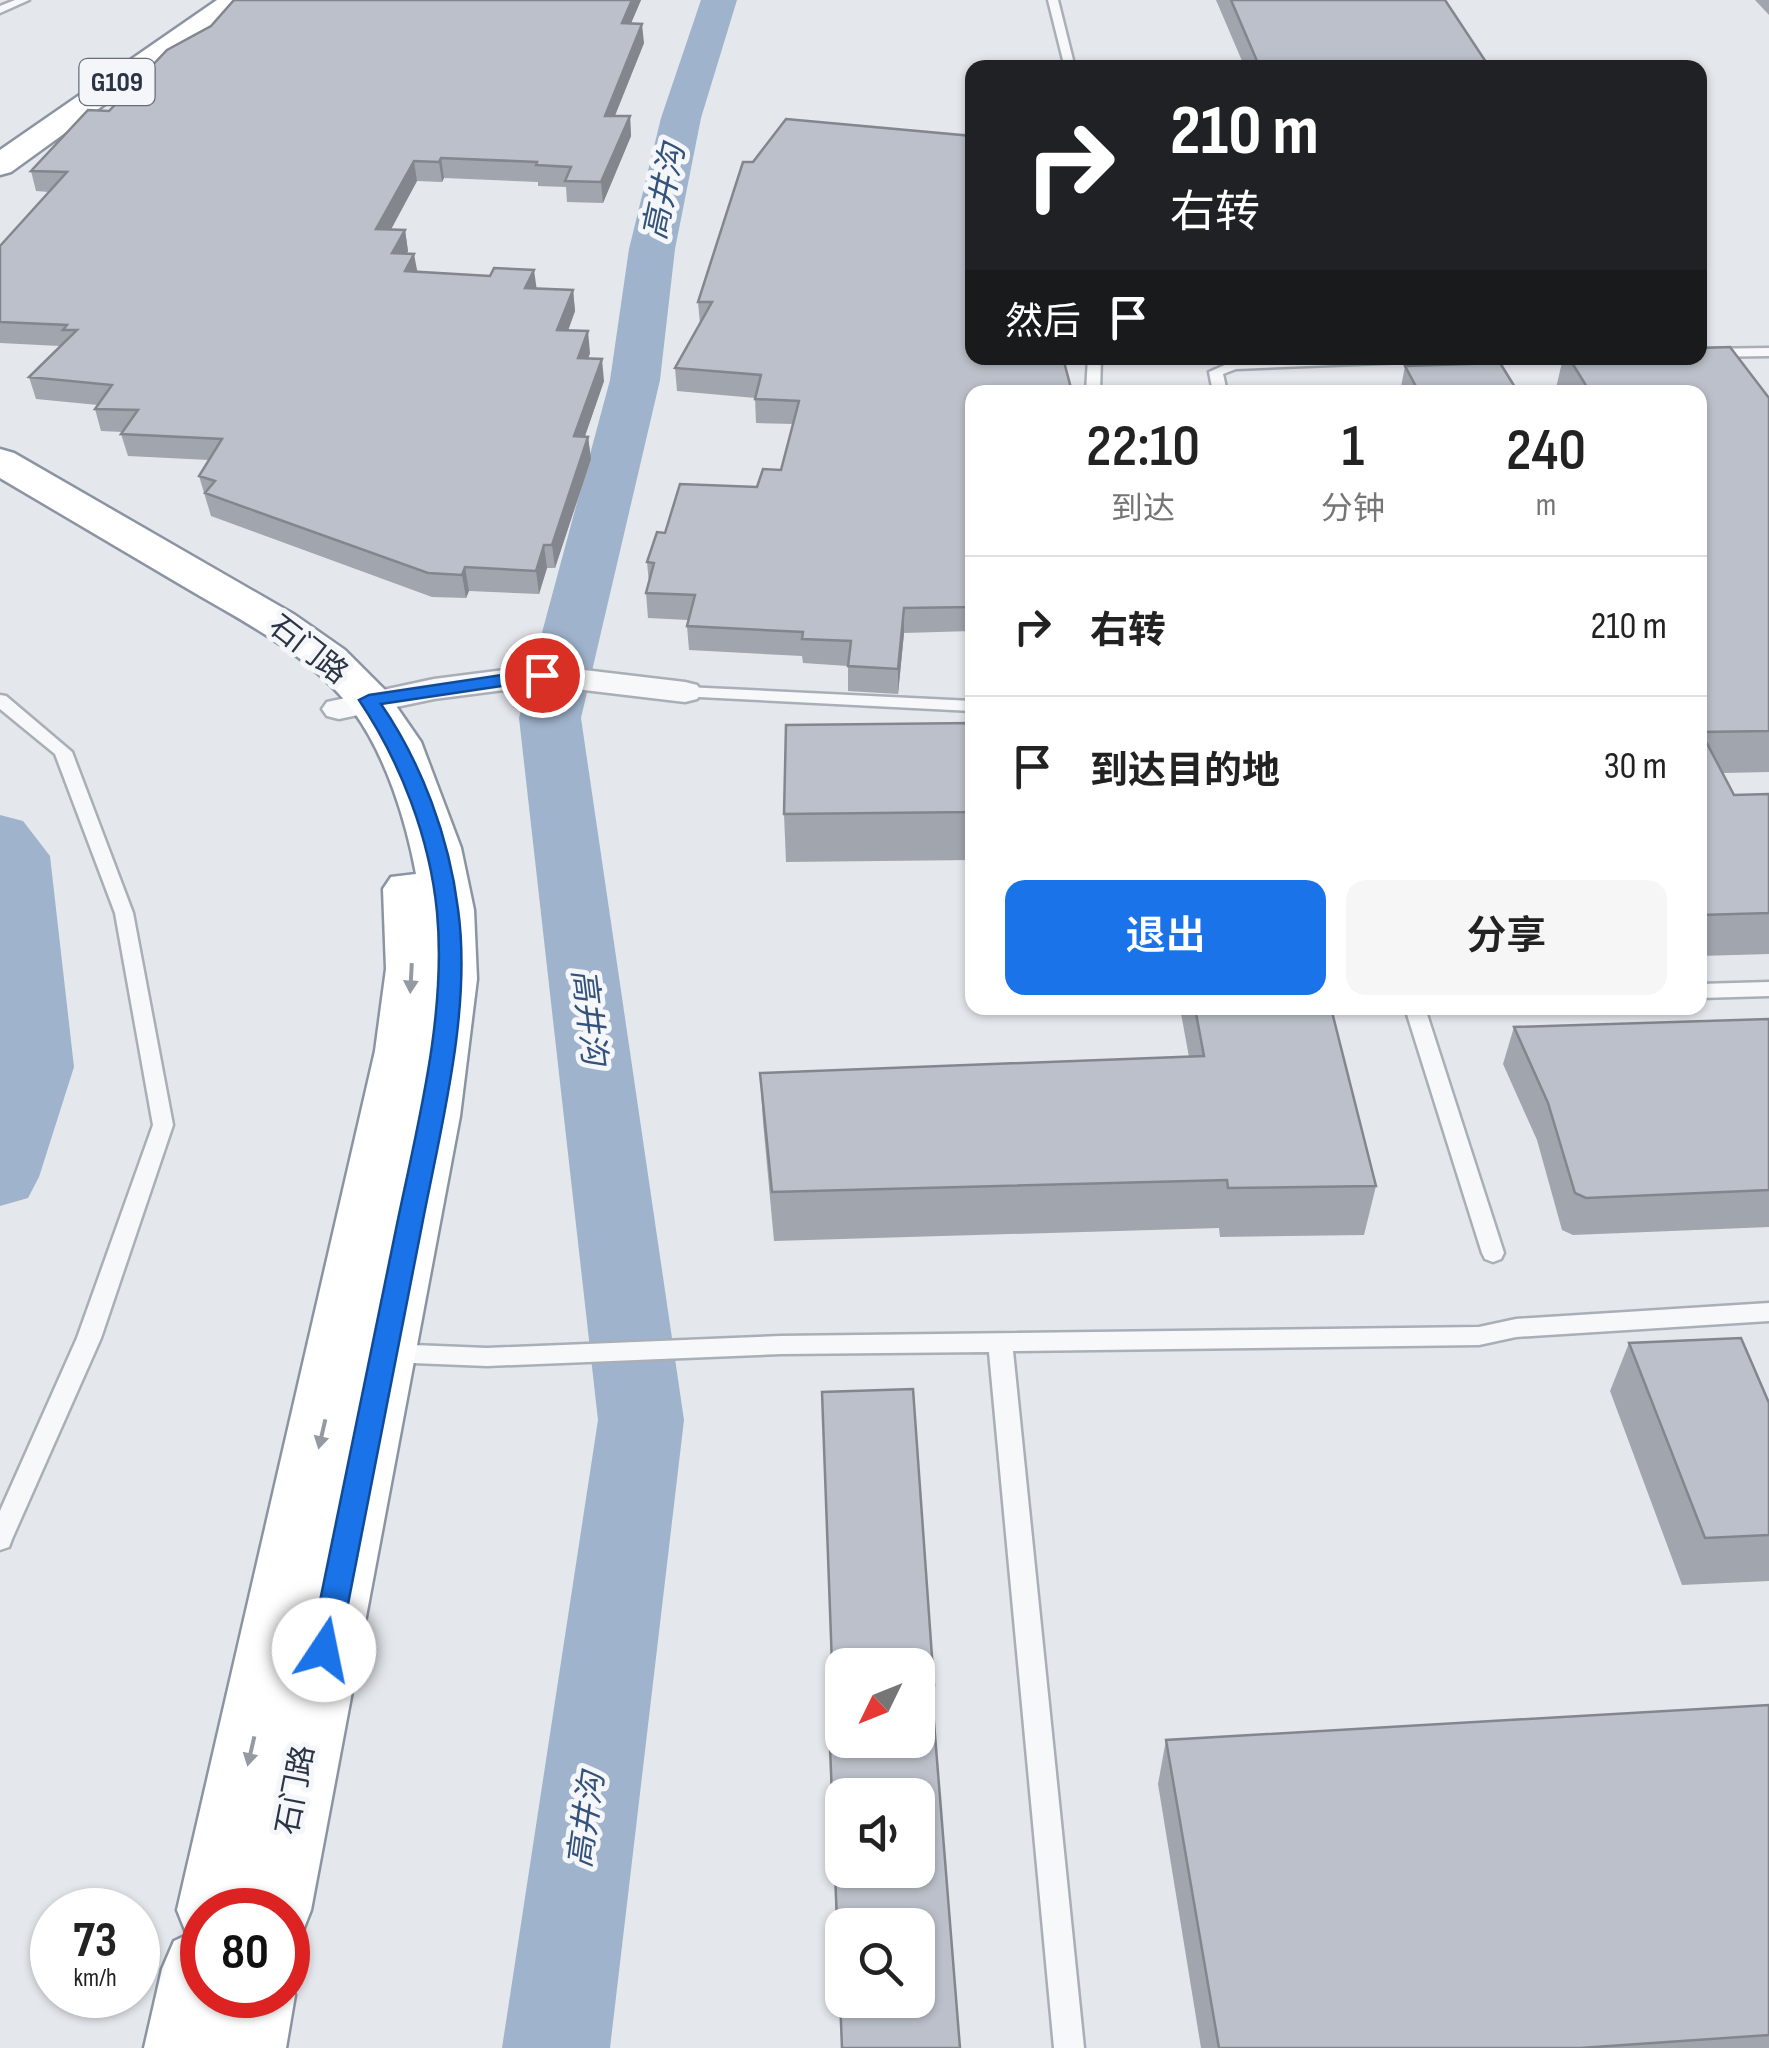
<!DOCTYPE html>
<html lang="zh">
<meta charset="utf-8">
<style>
body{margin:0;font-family:"Sofia Sans Condensed","Noto Sans SC",sans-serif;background:#f6f6f6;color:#222;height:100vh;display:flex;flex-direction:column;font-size:38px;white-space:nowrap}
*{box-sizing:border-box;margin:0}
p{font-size:32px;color:#767676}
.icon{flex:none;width:55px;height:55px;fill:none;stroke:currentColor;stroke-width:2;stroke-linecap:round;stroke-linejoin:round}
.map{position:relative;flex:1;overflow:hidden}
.drawer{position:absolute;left:965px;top:385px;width:742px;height:630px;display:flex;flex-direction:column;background:#fff;border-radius:20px;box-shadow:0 2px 8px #0004}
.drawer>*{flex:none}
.guide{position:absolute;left:965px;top:60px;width:742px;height:305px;border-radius:20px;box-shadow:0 2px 8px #0004;background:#202124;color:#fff;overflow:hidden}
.needle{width:65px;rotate:227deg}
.tools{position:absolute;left:825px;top:1648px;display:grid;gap:20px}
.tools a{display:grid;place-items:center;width:110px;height:110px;border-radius:20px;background:#fff;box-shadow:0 2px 8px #0004;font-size:50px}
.speed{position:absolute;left:30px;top:1888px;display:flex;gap:20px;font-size:50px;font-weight:700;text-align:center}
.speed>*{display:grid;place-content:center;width:130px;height:130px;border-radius:50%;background:#fff;box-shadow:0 2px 8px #0004;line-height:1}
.speed small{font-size:25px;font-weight:400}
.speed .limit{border:15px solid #d22;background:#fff;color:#111}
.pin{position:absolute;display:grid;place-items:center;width:85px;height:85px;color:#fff;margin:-42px;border:5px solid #fff;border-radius:50%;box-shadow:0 2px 10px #0007}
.me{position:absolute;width:110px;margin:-55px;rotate:11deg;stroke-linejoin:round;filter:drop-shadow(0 0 8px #0008)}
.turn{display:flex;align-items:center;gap:35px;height:210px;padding:0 40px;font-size:45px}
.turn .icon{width:130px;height:130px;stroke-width:2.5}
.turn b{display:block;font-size:70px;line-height:85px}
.then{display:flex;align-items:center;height:95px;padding:0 40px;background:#0003;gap:20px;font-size:38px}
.eta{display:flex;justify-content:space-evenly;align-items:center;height:170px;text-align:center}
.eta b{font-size:60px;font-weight:600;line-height:70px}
.action{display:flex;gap:20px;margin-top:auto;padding:20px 40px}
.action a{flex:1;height:115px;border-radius:20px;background:#1a73e8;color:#fff;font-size:40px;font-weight:600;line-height:115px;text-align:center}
.action a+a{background:#f6f6f6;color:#222}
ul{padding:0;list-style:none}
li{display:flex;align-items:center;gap:30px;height:140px;padding:0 40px;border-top:2px solid #e0e0e0}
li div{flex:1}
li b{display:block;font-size:38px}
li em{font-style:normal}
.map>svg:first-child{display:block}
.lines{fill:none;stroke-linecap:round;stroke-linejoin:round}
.river{fill:#9fb4cc;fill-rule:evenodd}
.service-casing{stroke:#a9aeb7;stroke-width:5}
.minor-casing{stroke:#a9aeb7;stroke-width:5}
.trunk-casing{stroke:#8b94a3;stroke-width:5}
.service{fill:#f7f8fa;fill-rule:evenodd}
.minor{fill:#f7f8fa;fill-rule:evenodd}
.trunk{fill:#fff;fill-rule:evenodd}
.wall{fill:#a1a5ae}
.shaded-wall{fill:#83868d}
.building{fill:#bbc0ca;stroke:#83868d;stroke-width:2.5;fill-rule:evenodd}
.oneway{fill:#959aa2}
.route{fill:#1a73e8;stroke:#114b97;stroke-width:2.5}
.labels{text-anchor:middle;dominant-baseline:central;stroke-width:10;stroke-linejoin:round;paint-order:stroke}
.shield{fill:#f4f6f9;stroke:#676e7b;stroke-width:2.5}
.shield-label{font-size:28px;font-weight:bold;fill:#2b3445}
.street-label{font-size:30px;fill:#2b3445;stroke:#f4f6f9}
.water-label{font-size:32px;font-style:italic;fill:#34527a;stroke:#f4f6f9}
</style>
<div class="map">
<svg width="1769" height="2048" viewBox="0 0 1769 2048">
<rect width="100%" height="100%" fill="#e4e7ec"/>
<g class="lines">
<!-- river -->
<path class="river" d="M 701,0 L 737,0 L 701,118 L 675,249 L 660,380 L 581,718 L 684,1420 L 610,2048 L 502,2048 L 598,1420 L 519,718 L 610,380 L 629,249 L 661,118 Z
M 0,815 L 23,821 L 50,856 L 74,1067 L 39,1177 L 28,1198 L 0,1206 Z"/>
<defs>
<path id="service" d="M 15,0 L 29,0 L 0,13 L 0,6 Z
M 1048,0 L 1058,0 L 1075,68 L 1065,68 Z
M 1769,348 L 1769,356 L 1700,357 L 1700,349 Z
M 1088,358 L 1101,358 L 1100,392 L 1086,392 Z
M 1319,358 L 1414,358 L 1407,362 L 1236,369 L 1223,374 L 1227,392 L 1213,392 L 1209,372 L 1234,361 Z
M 685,687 L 972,701 L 972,711 L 679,696 L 679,688 Z
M 0,695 L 6,696 L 72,752 L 133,913 L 173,1125 L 101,1338 L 12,1539 L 9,1547 L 0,1550 L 0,1511 L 77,1338 L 153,1125 L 115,913 L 55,754 L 0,709 Z
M 1769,982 L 1769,996 L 1700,998 L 1700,984 Z
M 1405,1008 L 1425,1008 L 1504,1253 L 1501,1259 L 1493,1262 L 1485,1259 L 1482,1253 Z
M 1769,1303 L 1769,1321 L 1516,1337 L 1479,1345 L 1013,1351 L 1084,2048 L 1054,2048 L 989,1352 L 781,1354 L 487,1366 L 388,1362 L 380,1360 L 376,1353 L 380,1346 L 388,1344 L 487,1348 L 781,1336 L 1479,1327 L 1516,1319 Z"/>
<path id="minor" d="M 542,665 L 685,682 L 697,685 L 702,692 L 697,699 L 685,702 L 542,685 L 434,699 L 339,719 L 327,716 L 322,709 L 327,702 L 434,679 Z"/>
<path id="trunk" d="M 217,0 L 249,0 L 11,172 L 0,175 L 0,150 Z
M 0,449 L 14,453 L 295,615 L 345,650 L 385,690 L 421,742 L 461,848 L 474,910 L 477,979 L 460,1116 L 311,1910 L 300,1938 L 288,1943 L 288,1910 L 202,1910 L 202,1995 L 288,1995 L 288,1976 L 295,1995 L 286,2048 L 144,2048 L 162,1969 L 174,1941 L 187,1935 L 177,1910 L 375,1051 L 386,969 L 383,889 L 391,877 L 416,874 C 406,820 386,756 354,712 C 312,655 242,621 183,586 C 122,550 61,514 0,478 Z"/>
</defs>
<!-- service casing -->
<use href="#service" class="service-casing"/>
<!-- minor casing -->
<use href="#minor" class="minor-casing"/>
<!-- trunk casing -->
<use href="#trunk" class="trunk-casing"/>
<!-- service -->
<use href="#service" class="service"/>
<!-- minor -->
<use href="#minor" class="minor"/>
<!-- trunk -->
<use href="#trunk" class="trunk"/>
</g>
<!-- wall -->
<path class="wall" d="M 641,0 L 631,23 L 644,43 L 615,116 L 630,116 L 631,136 L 603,203 L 567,202 L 566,187 L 538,186 L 538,182 L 444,178 L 442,182 L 417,181 L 391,229 L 405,230 L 408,251 L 407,253 L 417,272 L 536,289 L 573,290 L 575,311 L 568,331 L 590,353 L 588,359 L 604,381 L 585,436 L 588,437 L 591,459 L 555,568 L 547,568 L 539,594 L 469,591 L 466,598 L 432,597 L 211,516 L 199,476 L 209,460 L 128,456 L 121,434 L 123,432 L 101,431 L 95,409 L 98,405 L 36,399 L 29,377 L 60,346 L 0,343 L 0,246 L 49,192 L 36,191 L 31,171 L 109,111 L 211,26 Z
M 1216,0 L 1445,0 L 1490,68 L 1245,68 Z
M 1755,0 L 1769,0 L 1769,15 Z
M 753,162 L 972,392 L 972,631 L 904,633 L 898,694 L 848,691 L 848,666 L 803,663 L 802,656 L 689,650 L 687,626 L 688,620 L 648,618 L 646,593 L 649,584 L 647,562 L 665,533 L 757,487 L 781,470 L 793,424 L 756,423 L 755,398 L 677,391 L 675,368 L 700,324 L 698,302 Z
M 1563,358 L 1700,358 L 1769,398 L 1769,772 L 1723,773 L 1734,795 L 1769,794 L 1769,954 L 1700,956 L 1700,392 L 1559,392 L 1556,388 Z
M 1405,366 L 1518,392 L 1400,392 Z
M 972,723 L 972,860 L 786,862 L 784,814 Z
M 1180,1008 L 1331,1008 L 1376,1186 L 1364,1235 L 1220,1237 L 1219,1228 L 774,1241 L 763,1122 L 760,1073 L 1189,1057 Z
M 1769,1019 L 1769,1227 L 1573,1235 L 1562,1230 L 1537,1140 L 1503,1064 L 1514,1027 Z
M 1629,1343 L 1769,1403 L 1769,1581 L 1682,1585 L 1610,1391 Z
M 1769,1705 L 1769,2048 L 1201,2048 L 1158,1784 L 1166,1740 Z"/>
<!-- shaded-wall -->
<path class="shaded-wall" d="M 632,0 L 641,0 L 623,42 L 622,23 Z
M 642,24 L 644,43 L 607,135 L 605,116 Z
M 630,116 L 631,136 L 603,203 L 601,182 Z
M 441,158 L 444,178 L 442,182 L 439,162 Z
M 414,161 L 417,181 L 380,250 L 376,229 Z
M 405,230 L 408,251 L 396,274 L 392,253 Z
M 414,254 L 418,275 L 405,271 Z
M 534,270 L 537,291 L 525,288 Z
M 573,290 L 575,311 L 560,352 L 557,330 Z
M 588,331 L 590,353 L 580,380 L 578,358 Z
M 602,359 L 604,381 L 577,459 L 574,436 Z
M 588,437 L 591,459 L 555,568 L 552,545 Z
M 544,545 L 547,568 L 539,594 L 536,571 Z
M 465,567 L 469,591 L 466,598 L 462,575 Z
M 904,608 L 904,633 L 898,694 L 898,669 Z"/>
<!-- building -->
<path class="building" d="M 234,0 L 632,0 L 622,23 L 642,24 L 605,116 L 630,116 L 601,182 L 565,181 L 571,167 L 536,165 L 537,162 L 441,158 L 439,162 L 414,161 L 376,229 L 405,230 L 392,253 L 414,254 L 405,271 L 490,276 L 494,268 L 534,270 L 525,288 L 573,290 L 557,330 L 588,331 L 578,358 L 602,359 L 574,436 L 588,437 L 552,545 L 544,545 L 536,571 L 465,567 L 462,575 L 428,573 L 205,493 L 215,481 L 199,476 L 222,439 L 121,434 L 138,410 L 95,409 L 112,385 L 29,377 L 77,330 L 63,330 L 67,325 L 0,322 L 0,246 L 67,172 L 31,171 L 88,110 L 109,111 L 167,50 L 211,26 Z
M 1231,0 L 1445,0 L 1490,68 L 1260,68 Z
M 786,119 L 972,136 L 972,358 L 1063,358 L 1072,392 L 972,392 L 972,607 L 904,608 L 898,669 L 848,666 L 851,641 L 802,639 L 803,632 L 687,626 L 695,595 L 646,593 L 654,563 L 647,562 L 657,532 L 665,533 L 680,484 L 757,487 L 763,469 L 781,470 L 799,401 L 755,399 L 761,375 L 675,368 L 712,302 L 698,302 L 743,162 L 753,162 Z
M 1730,347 L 1769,398 L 1769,731 L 1701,732 L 1734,795 L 1769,794 L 1769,913 L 1700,915 L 1700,392 L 1590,392 L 1569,358 L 1700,358 L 1700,348 Z
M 1500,363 L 1518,392 L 1419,392 L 1405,366 Z
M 972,723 L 972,812 L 784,814 L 786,725 Z
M 1195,1008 L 1331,1008 L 1376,1186 L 1228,1188 L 1227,1180 L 772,1192 L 760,1073 L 1204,1056 Z
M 1769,1019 L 1769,1190 L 1586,1198 L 1575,1193 L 1548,1103 L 1514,1027 Z
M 1741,1338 L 1769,1403 L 1769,1535 L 1705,1538 L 1629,1343 Z
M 913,1389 L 934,1685 L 931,1685 L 960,2048 L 842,2048 L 830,1747 L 835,1747 L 822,1392 ZM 842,1665 L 918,1665 L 918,1740 L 842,1740 ZM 842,1795 L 918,1795 L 918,1870 L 842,1870 ZM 842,1925 L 918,1925 L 918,2000 L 842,2000 Z
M 1769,1705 L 1769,2035 L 1580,2048 L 1219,2048 L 1166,1740 Z"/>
<!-- one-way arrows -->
<defs><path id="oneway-solid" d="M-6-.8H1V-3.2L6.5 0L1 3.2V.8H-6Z" transform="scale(2.5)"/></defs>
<g class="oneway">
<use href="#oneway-solid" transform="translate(411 978) rotate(93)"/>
<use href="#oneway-solid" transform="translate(322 1434) rotate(103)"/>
<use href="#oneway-solid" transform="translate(251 1751) rotate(103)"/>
</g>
<!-- route -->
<path class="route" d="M 542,669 L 552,675 L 549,679 L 381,704 C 422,764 449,837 458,909 C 472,1009 441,1126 422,1225 C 394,1366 367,1508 339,1650 L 335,1659 L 324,1663 L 314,1659 L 310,1650 C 338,1511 367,1373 395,1234 C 416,1130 447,1018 437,912 C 430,838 400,761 359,700 L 369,695 Z"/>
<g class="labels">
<!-- shield labels -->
<rect class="shield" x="79.5" y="59" width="75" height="46" rx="8"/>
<g class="shield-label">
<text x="117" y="82">G109</text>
</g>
<!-- street labels -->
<g class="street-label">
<text transform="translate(308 650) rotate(38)">石门路</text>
<text transform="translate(296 1790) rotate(-79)">石门路</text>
</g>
<!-- water labels -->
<g class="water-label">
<text transform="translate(665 192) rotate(-78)">高井沟</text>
<text transform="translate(588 1017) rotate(83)">高井沟</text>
<text transform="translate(587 1820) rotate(-82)">高井沟</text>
</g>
</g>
</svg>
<div class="tools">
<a><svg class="needle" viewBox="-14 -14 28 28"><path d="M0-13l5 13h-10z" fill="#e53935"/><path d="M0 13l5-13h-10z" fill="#767676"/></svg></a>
<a><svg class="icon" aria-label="sound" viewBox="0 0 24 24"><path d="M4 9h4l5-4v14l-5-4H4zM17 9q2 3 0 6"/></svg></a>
<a><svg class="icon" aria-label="search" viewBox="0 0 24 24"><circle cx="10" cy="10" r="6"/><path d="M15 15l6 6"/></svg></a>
</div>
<div class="speed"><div>73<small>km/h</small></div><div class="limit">80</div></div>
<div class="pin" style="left:542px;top:675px;background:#d93025"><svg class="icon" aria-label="arrive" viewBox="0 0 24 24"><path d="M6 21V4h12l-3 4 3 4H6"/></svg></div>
<svg class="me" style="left:324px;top:1650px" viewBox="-20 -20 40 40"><circle r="19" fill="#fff"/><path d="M0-13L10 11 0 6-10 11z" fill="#1a73e8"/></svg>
<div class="guide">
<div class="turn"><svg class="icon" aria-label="right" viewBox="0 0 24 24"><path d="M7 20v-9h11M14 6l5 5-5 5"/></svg><div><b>210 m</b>右转</div></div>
<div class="then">然后<svg class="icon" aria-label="arrive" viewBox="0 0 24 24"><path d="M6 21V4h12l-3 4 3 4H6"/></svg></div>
</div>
<section class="drawer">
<div class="eta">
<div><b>22:10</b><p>到达</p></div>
<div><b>1</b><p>分钟</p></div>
<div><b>240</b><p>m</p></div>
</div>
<ul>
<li><svg class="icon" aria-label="right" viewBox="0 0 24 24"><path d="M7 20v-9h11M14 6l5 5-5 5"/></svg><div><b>右转</b></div><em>210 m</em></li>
<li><svg class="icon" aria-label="arrive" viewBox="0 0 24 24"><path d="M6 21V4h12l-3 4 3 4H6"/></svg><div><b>到达目的地</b></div><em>30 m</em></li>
</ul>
<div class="action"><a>退出</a><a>分享</a></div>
</section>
</div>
